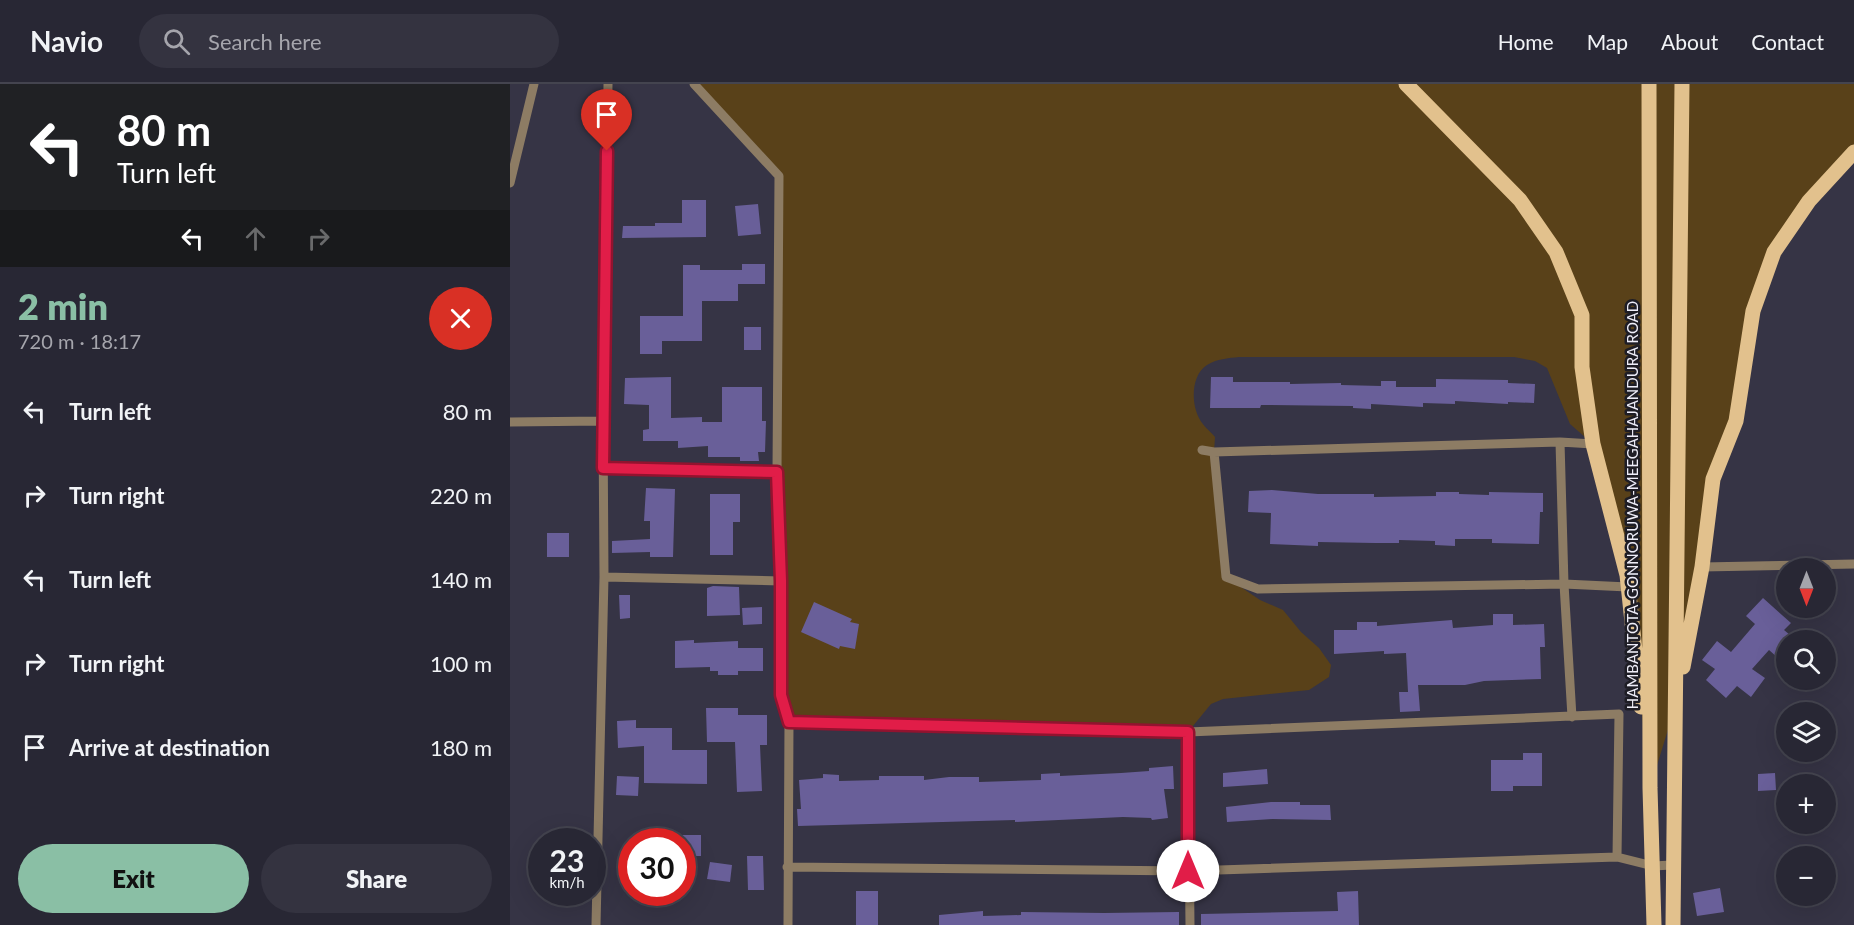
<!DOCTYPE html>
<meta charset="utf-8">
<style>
body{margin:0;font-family:Lato,sans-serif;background:#343340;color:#f1f3f6;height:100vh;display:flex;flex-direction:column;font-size:22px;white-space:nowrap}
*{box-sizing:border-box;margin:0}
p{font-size:20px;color:#a5a5ac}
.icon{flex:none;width:33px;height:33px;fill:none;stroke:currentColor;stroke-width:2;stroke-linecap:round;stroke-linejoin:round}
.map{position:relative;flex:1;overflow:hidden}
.sheet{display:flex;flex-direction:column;background:#282734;width:510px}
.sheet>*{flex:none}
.top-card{background:#202124;color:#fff;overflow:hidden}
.needle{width:39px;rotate:180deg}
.controls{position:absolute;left:1266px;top:474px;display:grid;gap:12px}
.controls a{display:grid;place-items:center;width:60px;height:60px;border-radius:50%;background:#282734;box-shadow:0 6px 24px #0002,0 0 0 2px #44444f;font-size:30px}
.speed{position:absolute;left:18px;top:744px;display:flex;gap:12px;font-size:30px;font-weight:700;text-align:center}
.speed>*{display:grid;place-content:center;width:78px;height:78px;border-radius:50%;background:#282734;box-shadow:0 6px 24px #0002,0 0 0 2px #44444f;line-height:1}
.speed small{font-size:15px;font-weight:400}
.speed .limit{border:9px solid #d22;background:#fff;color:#111}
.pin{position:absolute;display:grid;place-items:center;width:51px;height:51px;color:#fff;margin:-62px -26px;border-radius:50% 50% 50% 0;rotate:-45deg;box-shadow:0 0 6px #0007}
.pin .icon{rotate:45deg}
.me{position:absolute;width:66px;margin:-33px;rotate:0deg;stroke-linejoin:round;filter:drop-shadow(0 0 4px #0008)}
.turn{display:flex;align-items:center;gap:21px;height:126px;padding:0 18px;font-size:27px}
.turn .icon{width:78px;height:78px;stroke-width:2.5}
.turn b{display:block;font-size:42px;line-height:51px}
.lanes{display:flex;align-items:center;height:57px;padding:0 18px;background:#0003;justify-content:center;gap:30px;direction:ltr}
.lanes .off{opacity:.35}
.round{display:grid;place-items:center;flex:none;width:63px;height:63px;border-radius:32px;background:#343340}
.overview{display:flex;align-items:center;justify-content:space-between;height:102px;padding:0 18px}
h1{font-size:36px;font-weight:800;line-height:45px;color:#8abfa5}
.action{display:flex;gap:12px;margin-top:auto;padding:12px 18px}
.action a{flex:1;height:69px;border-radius:36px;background:#8abfa5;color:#111;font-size:24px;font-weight:800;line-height:69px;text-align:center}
.action a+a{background:#343340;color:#f1f3f6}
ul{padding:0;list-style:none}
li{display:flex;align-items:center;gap:18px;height:84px;padding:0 18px}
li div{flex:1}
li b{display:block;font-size:22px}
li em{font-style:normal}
header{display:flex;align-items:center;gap:36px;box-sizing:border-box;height:84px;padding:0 30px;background:#282734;border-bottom:2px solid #44444f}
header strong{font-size:28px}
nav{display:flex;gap:33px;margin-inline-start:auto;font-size:21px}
.search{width:420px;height:54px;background:#343340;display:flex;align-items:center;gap:15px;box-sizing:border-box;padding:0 21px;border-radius:33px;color:#a5a5ac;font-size:22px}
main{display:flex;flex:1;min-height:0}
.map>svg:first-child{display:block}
.green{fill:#594119}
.building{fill:#695f99}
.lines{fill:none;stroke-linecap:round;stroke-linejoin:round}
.minor{stroke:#8d7c64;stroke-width:9}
.primary{stroke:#e2c18d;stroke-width:15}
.route-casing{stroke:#92132f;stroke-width:15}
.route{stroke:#e11d48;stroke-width:10}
.labels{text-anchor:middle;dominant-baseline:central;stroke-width:5;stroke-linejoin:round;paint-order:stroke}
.street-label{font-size:15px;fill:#eeedf8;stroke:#1e1d25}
</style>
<header>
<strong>Navio</strong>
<div class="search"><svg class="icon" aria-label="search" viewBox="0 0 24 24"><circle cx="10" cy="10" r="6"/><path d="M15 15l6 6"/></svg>Search here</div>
<nav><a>Home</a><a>Map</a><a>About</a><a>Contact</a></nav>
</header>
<main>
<section class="sheet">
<div class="top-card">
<div class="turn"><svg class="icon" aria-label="left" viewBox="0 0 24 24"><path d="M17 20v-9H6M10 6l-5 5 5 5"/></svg><div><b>80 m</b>Turn left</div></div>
<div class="lanes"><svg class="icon" aria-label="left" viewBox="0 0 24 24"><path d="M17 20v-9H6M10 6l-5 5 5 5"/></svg><svg class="icon off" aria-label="ahead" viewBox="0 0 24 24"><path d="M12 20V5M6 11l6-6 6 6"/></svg><svg class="icon off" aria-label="right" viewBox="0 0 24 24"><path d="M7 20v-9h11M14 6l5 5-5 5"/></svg></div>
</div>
<div class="overview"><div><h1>2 min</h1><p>720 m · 18:17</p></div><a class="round" style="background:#d93025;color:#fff"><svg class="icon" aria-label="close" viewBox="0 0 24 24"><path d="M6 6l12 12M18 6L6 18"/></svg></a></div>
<ul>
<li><svg class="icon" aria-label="left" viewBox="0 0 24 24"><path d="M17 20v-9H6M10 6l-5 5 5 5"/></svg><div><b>Turn left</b></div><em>80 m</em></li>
<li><svg class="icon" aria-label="right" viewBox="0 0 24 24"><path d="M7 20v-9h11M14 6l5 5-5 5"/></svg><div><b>Turn right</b></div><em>220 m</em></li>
<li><svg class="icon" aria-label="left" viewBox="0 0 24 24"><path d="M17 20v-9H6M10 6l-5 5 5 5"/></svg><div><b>Turn left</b></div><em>140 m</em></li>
<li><svg class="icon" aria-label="right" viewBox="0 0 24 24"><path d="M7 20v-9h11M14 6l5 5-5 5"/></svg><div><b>Turn right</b></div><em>100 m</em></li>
<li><svg class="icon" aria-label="arrive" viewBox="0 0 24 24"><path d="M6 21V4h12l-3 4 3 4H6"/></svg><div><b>Arrive at destination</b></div><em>180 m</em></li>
</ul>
<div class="action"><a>Exit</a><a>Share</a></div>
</section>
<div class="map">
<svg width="1344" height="841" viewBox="0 0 1344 841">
<rect width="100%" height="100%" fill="#363445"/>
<!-- green -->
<path class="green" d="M 184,0 L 1344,0 L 1344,68 L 1264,168 L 1243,227 L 1226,337 L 1203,395 L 1165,623 L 1140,704 L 1117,491 L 1083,360 L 1060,340 L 1037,284 L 1025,277 L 1004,273 L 729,273 C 718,274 707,275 697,281 C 681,291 681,319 689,334 C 692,341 700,347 705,353 L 704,368 L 716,493 L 750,516 L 773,526 L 791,548 L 809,564 L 821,581 L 819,593 L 799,606 L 713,615 L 701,620 L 678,648 L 279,638 L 271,611 L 269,92 Z"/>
<!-- building -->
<path class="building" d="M 172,116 L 196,116 L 196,153 L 112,154 L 113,142 L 145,142 L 145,139 L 172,139 Z
M 248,120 L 251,150 L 228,152 L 225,122 Z
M 232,180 L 255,180 L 255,200 L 228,200 L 228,217 L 192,217 L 192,257 L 152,257 L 152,270 L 130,270 L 130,232 L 173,232 L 173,181 L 190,181 L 190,186 L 232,186 Z
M 234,243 L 251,243 L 251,266 L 234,266 Z
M 161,293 L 161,334 L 192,333 L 192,338 L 212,338 L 212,303 L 252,303 L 252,337 L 256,337 L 255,368 L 248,368 L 249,377 L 230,377 L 230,373 L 198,373 L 198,362 L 168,364 L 168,357 L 133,357 L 133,346 L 139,345 L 139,321 L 114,320 L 115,294 Z
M 701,293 L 723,293 L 723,298 L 780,298 L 780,300 L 831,299 L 831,301 L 871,302 L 871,297 L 886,297 L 886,303 L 926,303 L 926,295 L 998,296 L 998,299 L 1025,300 L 1024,319 L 998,318 L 998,320 L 945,317 L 945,320 L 913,319 L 913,323 L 861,320 L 861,325 L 843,324 L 843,322 L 751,321 L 750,324 L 700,324 Z
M 136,404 L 165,405 L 163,473 L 140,473 L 140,468 L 102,469 L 102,457 L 140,455 L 140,437 L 134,437 Z
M 762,406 L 808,410 L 864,410 L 864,413 L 926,412 L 926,408 L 949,408 L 949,410 L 979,411 L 979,408 L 1033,409 L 1033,428 L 1030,428 L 1029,460 L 982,459 L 982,455 L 945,455 L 945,462 L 925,461 L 925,457 L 889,456 L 889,459 L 865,459 L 808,458 L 808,462 L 760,460 L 761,429 L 738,428 L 739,407 Z
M 200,410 L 230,410 L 230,438 L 223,438 L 223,471 L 200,471 Z
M 37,449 L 59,449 L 59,473 L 37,473 Z
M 203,502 L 229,503 L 230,531 L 197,532 L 197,504 Z
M 109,511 L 120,511 L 120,534 L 110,535 Z
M 1253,514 L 1281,539 L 1274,546 L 1286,556 L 1276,556 L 1276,581 L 1259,566 L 1242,585 L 1255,594 L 1241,613 L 1227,602 L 1216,614 L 1196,596 L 1205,585 L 1192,576 L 1207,557 L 1221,568 L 1245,540 L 1236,532 Z
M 304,518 L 342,535 L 340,538 L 349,540 L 345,565 L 330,562 L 329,565 L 291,548 Z
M 252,523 L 252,540 L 233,541 L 232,524 Z
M 983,530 L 1003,530 L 1003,541 L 1034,540 L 1035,563 L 1030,563 L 1031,595 L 974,597 L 955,601 L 908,601 L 910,627 L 890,628 L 889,608 L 898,608 L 896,569 L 874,570 L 874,567 L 824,570 L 824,546 L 847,546 L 847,538 L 867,538 L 867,542 L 942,536 L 943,544 L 983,541 Z
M 184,556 L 184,559 L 228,557 L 228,564 L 253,564 L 253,587 L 228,587 L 228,591 L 208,591 L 208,587 L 200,587 L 200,583 L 165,584 L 165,557 Z
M 196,624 L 228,624 L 228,631 L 257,631 L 257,661 L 250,661 L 252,707 L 227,708 L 225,658 L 197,658 Z
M 126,636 L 126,644 L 162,644 L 162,666 L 197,666 L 197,700 L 134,699 L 134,662 L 108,664 L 107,637 Z
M 1013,669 L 1032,669 L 1032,702 L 1003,702 L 1003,707 L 981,707 L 981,676 L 1013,676 Z
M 663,682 L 664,705 L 654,705 L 658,734 L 642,736 L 641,734 L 613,733 L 505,738 L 505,736 L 288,742 L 287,725 L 291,725 L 289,696 L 313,694 L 313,690 L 329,691 L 329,697 L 369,696 L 369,692 L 414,692 L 414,696 L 439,693 L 469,693 L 469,698 L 531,696 L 531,690 L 550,689 L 550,692 L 611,689 L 639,687 L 639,684 Z
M 757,685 L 758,700 L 713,703 L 713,689 Z
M 1265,689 L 1266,706 L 1248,707 L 1248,690 Z
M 107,692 L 129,693 L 128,712 L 106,711 Z
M 761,718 L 790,718 L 790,721 L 820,721 L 821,736 L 762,735 L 717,738 L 716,723 Z
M 172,751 L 191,751 L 191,772 L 172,772 Z
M 237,772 L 253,772 L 254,806 L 238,806 Z
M 200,778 L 222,781 L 220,798 L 197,795 Z
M 1210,804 L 1214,828 L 1187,832 L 1183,809 Z
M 346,807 L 368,807 L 368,841 L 346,841 Z
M 848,807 L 849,841 L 691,841 L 691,830 L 828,827 L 827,808 Z
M 473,827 L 473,832 L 511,831 L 511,828 L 594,829 L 669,828 L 669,841 L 429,841 L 429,831 Z"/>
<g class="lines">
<!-- minor -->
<path class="minor" d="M 184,0 L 269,92 L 267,388 L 271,497 L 271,611 L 279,638 L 278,841
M 0,99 L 24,0
M 0,338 L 93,337
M 1050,358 L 1054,500 L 1062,633
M 692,366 L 704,368 L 1050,358 L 1083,360
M 704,368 L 716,493 L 748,505 L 1054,500 L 1118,503
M 93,384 L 267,388
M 1192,483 L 1344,480
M 94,493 L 271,497
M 279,638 L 678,648 L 1109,630 L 1107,773
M 678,648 L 680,841
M 277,783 L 678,787 L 1107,773 L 1143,782 L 1162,781
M 86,841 L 94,493 L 93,337 L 98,0"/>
<!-- primary -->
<path class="primary" d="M 896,0 L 1010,116 L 1046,168 L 1072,231 L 1072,283 L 1083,360 L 1117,491 L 1131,623
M 1139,0 L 1140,704 L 1144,841
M 1173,583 L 1192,483 L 1203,395 L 1226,337 L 1243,227 L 1264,168 L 1299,117 L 1344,68
M 1163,841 L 1172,0"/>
</g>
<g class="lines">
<defs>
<path id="route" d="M 97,67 L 93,384 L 267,388 L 271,497 L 271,611 L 279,638 L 678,648 L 678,787"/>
</defs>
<!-- route casing -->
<use href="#route" class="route-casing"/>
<!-- route -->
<use href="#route" class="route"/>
</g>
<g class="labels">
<!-- street labels -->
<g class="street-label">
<text transform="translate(1122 421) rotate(-90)">HAMBANTOTA-GONNORUWA-MEEGAHAJANDURA ROAD</text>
</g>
</g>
</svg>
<div class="controls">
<a><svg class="needle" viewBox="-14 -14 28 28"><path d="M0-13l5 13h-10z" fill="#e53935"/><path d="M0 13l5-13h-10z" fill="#a5a5ac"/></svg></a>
<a><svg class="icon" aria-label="search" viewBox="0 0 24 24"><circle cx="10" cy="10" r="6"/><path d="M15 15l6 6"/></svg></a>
<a><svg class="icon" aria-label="layers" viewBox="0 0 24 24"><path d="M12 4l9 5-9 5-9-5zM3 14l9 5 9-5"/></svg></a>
<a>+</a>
<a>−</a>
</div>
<div class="speed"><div>23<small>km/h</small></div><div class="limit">30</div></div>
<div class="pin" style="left:97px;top:67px;background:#d93025"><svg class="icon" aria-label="arrive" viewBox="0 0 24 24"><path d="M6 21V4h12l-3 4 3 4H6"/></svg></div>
<svg class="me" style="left:678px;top:787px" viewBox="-20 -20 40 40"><circle r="19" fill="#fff"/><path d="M0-13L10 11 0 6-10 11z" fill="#e11d48"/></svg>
</div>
</main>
